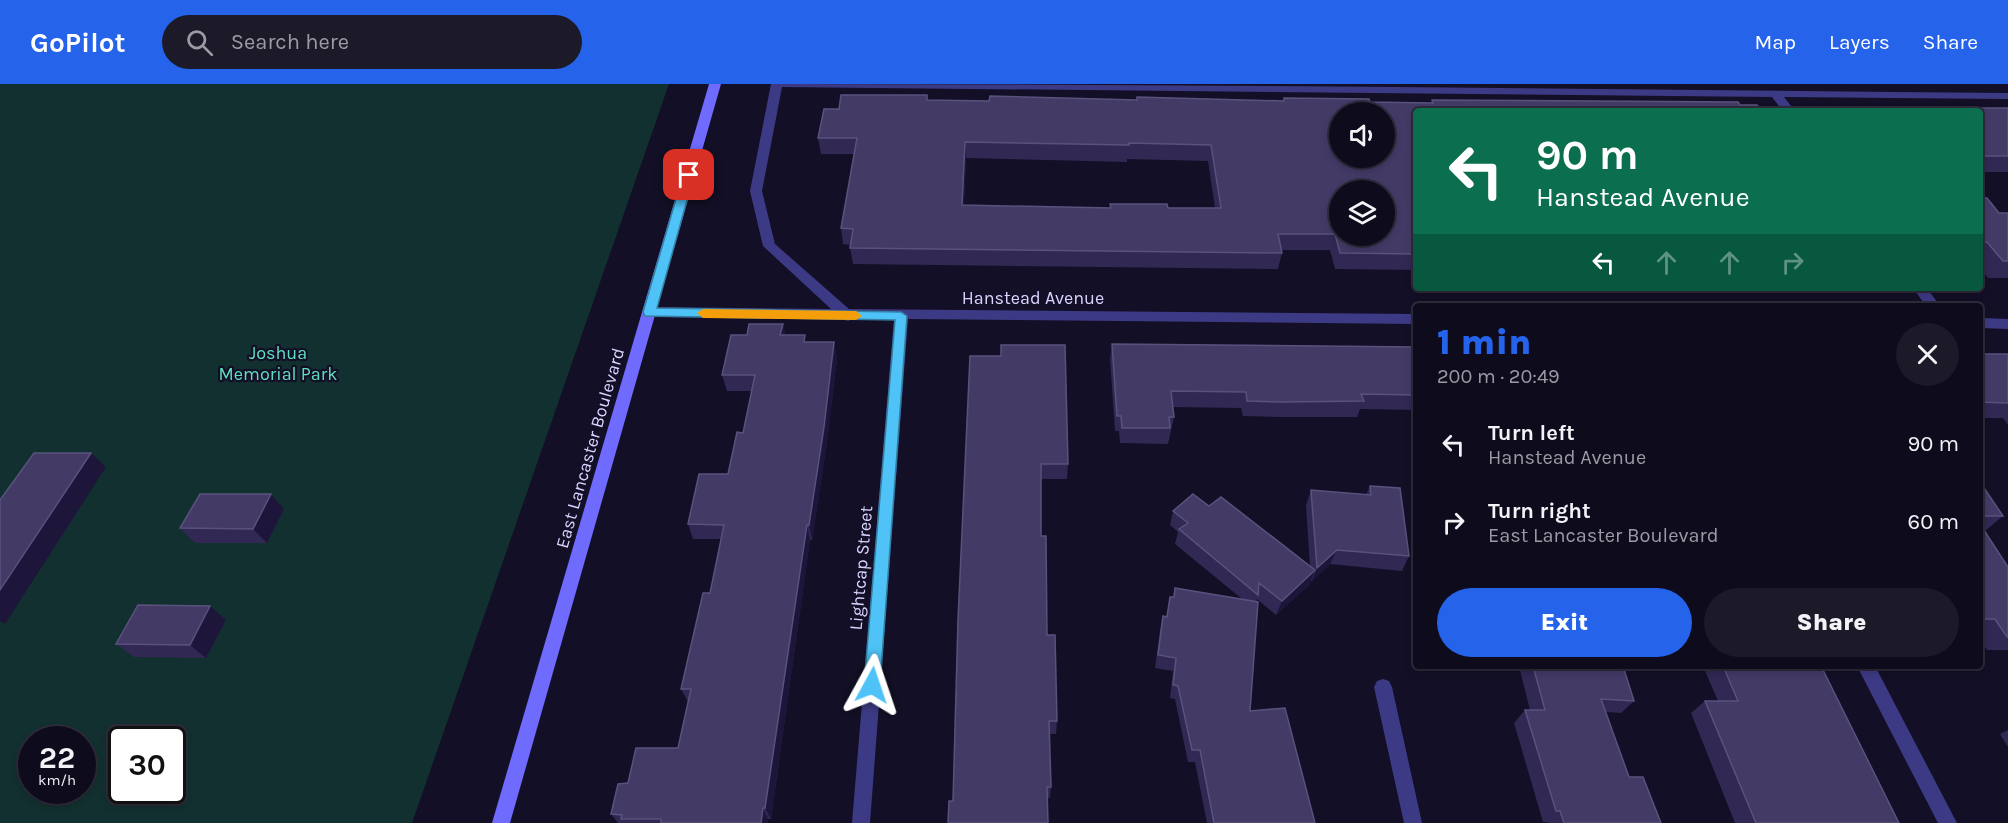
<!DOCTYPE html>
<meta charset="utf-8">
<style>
body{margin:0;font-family:Karla,sans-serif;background:#1c1929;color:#f1f3f6;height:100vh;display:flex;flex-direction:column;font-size:22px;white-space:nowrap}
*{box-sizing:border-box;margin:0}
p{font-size:20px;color:#9b9ba3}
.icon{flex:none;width:33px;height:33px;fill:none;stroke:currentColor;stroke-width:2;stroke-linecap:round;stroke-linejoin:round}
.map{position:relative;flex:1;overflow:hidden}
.panel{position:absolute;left:1413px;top:219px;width:570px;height:366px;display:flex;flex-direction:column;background:#0e0b1c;border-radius:6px;box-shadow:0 3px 9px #0003,0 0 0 2px #2e2b3b}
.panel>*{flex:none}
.banner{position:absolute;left:1413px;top:24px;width:570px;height:183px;border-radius:6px;box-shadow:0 3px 9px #0003,0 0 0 2px #2e2b3b;background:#0b6e4f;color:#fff;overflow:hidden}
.tools{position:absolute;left:1329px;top:18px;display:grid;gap:12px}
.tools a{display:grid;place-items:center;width:66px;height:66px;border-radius:50%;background:#0e0b1c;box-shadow:0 3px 9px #0003,0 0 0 2px #2e2b3b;font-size:30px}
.speed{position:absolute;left:18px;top:642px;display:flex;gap:12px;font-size:30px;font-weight:700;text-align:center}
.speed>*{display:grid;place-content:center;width:78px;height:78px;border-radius:50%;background:#0e0b1c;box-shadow:0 3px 9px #0003,0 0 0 2px #2e2b3b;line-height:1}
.speed small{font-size:15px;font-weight:400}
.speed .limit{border:3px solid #111;border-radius:9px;background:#fff;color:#111}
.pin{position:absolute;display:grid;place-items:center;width:51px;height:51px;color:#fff;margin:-26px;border-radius:12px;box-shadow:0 3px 9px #0006}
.me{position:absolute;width:66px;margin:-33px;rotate:5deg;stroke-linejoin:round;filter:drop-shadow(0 0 4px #0008)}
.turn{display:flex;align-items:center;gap:21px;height:126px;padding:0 24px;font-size:27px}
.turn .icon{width:78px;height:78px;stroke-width:2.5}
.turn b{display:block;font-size:42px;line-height:51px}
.lanes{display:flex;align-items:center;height:57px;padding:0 24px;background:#0003;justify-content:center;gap:30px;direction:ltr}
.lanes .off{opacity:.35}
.round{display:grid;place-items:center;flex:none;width:63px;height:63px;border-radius:32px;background:#1c1929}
.head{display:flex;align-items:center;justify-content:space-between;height:102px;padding:0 24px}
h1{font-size:36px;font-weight:800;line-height:45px;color:#2563eb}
.cta{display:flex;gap:12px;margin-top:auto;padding:12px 24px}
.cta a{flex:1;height:69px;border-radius:36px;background:#2563eb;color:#fff;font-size:24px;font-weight:800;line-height:69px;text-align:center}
.cta a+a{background:#1c1929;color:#f1f3f6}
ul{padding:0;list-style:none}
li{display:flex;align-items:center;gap:18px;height:78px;padding:0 24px}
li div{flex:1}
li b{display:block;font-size:22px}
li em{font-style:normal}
header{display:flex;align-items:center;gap:36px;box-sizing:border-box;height:84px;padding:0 30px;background:#2563eb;color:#fff}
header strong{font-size:28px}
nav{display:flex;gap:33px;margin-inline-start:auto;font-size:21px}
.search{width:420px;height:54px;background:#1c1929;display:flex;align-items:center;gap:15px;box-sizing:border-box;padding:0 21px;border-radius:33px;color:#9b9ba3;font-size:22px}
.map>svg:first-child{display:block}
.green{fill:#12302f;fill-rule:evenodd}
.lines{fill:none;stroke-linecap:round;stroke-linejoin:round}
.street{fill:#3d3a85;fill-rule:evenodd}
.secondary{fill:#6f6bff;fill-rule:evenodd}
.wall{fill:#312854;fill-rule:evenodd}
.shaded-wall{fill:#1d163a}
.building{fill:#433a66;stroke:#5a527e;stroke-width:1.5;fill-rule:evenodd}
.route{fill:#4fc3f7;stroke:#337fa1;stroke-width:1.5}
.slow{fill:#f59e0b}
.labels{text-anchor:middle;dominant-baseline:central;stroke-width:4.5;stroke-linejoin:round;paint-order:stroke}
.street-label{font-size:18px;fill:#d9d4ff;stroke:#130f26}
.park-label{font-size:18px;fill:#5fe0c0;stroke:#130f26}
</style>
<header>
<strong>GoPilot</strong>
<div class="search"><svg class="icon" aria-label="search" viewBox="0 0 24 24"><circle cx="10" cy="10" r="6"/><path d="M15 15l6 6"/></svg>Search here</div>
<nav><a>Map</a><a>Layers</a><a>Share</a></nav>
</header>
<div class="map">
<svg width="2008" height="739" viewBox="0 0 2008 739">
<rect width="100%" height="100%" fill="#130f26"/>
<!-- green -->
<path class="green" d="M 0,0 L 669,0 L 412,739 L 0,739 ZM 32,656 L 82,656 L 82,706 L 32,706 ZM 122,656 L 172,656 L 172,706 L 122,706 Z"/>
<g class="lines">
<!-- street -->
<path class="street" d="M 771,0 C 1184,0 1596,5 2008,9 L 2008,15 L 1784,13 L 1795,27 L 1783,27 L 1772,13 L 782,3 L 762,107 L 775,160 L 849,225 L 1416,230 L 1416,240 L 908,235 L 870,739 L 852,739 L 894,235 L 853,235 L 848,237 L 842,235 L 649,233 L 642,228 L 649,223 L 831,225 L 763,162 L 750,107 Z
M 1913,204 L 1927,204 L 1940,222 L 1926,222 Z
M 1980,234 L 2008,235 L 2008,245 L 1980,244 Z
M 1857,582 L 1875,582 L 1957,739 L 1938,739 Z
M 1383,595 L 1389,597 L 1392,603 L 1422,739 L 1404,739 L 1374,603 L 1377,597 Z"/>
<!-- secondary -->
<path class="secondary" d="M 709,0 L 721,0 L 510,739 L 492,739 Z"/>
</g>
<!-- wall -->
<path class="wall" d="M 1137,13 L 1283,17 L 1284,14 L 1370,18 L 1431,19 L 1432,16 L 1738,18 L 1416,27 L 1416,186 L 1335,185 L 1330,166 L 1282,166 L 1282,169 L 1278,185 L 853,180 L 850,164 L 851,161 L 843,160 L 841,144 L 854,70 L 821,70 L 818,54 L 839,25 L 927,16 L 989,17 L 1137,16 ZM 966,74 L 1127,78 L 1127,75 L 1208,77 L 1215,124 L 1168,124 L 1110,120 L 1110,124 L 964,121 Z
M 1881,24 L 2008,24 L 2008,88 L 1980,88 L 1980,27 L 1879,27 Z
M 1980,114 L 1999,129 L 2008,129 L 2008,194 L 1988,194 L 1980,184 Z
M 783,240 L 785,251 L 806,258 L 834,258 L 837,274 L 827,358 L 812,456 L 810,456 L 771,735 L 768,735 L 768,739 L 618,739 L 611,730 L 628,699 L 678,664 L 688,618 L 681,605 L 710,509 L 721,455 L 693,455 L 688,440 L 728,390 L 743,349 L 752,307 L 727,307 L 722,291 Z
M 1112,260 L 1416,263 L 1416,326 L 1360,325 L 1357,333 L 1278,333 L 1243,332 L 1241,324 L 1173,323 L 1174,333 L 1168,360 L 1120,359 L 1119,347 L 1115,347 L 1110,275 Z
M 1980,270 L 2008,270 L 2008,341 L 2003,334 L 1980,334 Z
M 970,272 L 1068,380 L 1067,395 L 1041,395 L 1041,452 L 1047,551 L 1057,637 L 1056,650 L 1049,650 L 1051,703 L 1050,714 L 953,717 Z
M 1980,398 L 2003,432 L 1985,447 L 2008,483 L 2008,566 L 1987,566 L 1980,556 Z
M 1370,402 L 1409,472 L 1402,487 L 1330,480 L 1311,498 L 1311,495 L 1309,501 L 1276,531 L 1257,515 L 1256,518 L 1250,627 L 1315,739 L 1207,739 L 1195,678 L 1188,678 L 1175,615 L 1170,614 L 1173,587 L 1155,584 L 1160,546 L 1163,532 L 1166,533 L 1170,513 L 1173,513 L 1175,504 L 1242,515 L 1175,460 L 1178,448 L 1170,441 L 1173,427 L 1209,422 L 1310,483 L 1306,421 L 1311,406 L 1366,411 Z
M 284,425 L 267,459 L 195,459 L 180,444 Z
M 226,536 L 206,574 L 134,573 L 116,560 Z
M 1519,582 L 1623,582 L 1634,617 L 1621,629 L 1606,628 L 1629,693 L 1661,739 L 1548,739 L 1547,738 L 1543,738 L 1514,639 L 1525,626 L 1530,626 Z
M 1703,582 L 1821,582 L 1899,739 L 1735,739 L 1691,629 L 1705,617 L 1718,617 Z
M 2008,646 L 2008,663 L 2000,650 Z"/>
<!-- shaded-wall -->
<path class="shaded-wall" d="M 965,58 L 966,74 L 963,137 L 962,121 Z
M 783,240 L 786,256 L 780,251 Z
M 834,258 L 837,274 L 827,358 L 812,456 L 809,441 Z
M 91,369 L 106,383 L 5,540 L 0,537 L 0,506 Z
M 271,410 L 284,425 L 267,459 L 253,445 Z
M 807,441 L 810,456 L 771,735 L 765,724 Z
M 1337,466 L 1330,480 L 1311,498 L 1317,484 Z
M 1315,486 L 1309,501 L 1276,531 L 1282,517 Z
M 210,522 L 226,536 L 206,574 L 190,561 Z
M 763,724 L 768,735 L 768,739 L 761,739 Z"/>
<!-- building -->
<path class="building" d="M 841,11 L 927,11 L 927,16 L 989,17 L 990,12 L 1137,16 L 1137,13 L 1284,17 L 1284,14 L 1369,15 L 1370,18 L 1433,19 L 1432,16 L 1738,18 L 1740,21 L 1757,21 L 1761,27 L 1416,27 L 1416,170 L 1340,169 L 1335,150 L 1278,150 L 1282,169 L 850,164 L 853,145 L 841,144 L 857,54 L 818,54 L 824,25 L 839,25 ZM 1340,28 L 1384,28 L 1384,74 L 1340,74 ZM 965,58 L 1129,61 L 1129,59 L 1211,61 L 1221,124 L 1168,124 L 1167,120 L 1110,120 L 1111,124 L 962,121 ZM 1340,106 L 1384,106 L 1384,152 L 1340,152 Z
M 1881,24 L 2008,24 L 2008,72 L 1980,72 L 1980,27 L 1884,27 Z
M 1980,114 L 1987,114 L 1999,129 L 2008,129 L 2008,177 L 2003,177 L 1987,158 L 1980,158 Z
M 749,240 L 783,240 L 780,251 L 805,251 L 804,258 L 834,258 L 824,343 L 809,441 L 807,441 L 765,724 L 763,724 L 761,739 L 661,739 L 661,735 L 621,735 L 622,731 L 611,730 L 618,700 L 628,699 L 636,664 L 678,664 L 691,605 L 681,605 L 703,509 L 710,509 L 724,441 L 688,440 L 699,390 L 728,390 L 737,348 L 743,349 L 755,291 L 722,291 L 731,251 L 747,251 Z
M 1112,260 L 1416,263 L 1416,311 L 1361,310 L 1364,317 L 1282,318 L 1247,317 L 1246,308 L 1171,307 L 1174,333 L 1169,333 L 1170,344 L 1122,344 L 1121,332 L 1117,332 Z
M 1001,261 L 1065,261 L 1068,380 L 1041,380 L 1041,452 L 1046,452 L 1047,551 L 1055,551 L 1057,637 L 1049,637 L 1051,703 L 1047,703 L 1048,739 L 948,739 L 949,717 L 953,717 L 958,536 L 970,272 L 1001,272 Z
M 1980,270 L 2008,270 L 2008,319 L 1980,318 Z
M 34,369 L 91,369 L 0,506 L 0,416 Z
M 1980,398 L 2003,432 L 1980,432 Z
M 1370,402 L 1400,404 L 1409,472 L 1337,466 L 1317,484 L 1311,406 L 1371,411 Z
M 200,410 L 271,410 L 253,445 L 180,444 Z
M 1193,410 L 1209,422 L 1221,413 L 1315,486 L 1282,517 L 1259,499 L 1258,511 L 1179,445 L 1188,439 L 1173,427 Z
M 1980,440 L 2008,483 L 2008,553 L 2007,553 L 1995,535 L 1980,535 Z
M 1175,504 L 1258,518 L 1250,627 L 1285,624 L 1315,739 L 1214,739 L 1200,666 L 1192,666 L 1178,602 L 1173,601 L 1176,574 L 1158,571 L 1163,532 L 1167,533 L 1170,513 L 1174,513 Z
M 138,521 L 210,522 L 190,561 L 116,560 Z
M 1533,582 L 1623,582 L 1634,617 L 1601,615 L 1629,693 L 1643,693 L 1661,739 L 1564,739 L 1560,727 L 1556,727 L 1525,626 L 1545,626 Z
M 1723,582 L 1821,582 L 1899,739 L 1756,739 L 1705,617 L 1738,617 Z"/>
<!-- route -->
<path class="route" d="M 689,88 L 694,91 L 657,224 L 901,228 L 907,232 L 880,601 L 877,606 L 872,608 L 866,606 L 864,601 L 895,236 L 645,232 L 643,228 L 683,91 Z"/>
<!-- slow -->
<path class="slow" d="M 703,225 L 856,227 L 862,232 L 856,236 L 703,234 L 697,229 Z"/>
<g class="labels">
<!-- street labels -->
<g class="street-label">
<text x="1033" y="214">Hanstead Avenue</text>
<text transform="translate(590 364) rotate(-74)">East Lancaster Boulevard</text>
<text transform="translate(861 484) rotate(-85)">Lightcap Street</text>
</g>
<!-- park labels -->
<g class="park-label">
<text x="278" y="269">Joshua<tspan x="278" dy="21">Memorial Park</tspan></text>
</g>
</g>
</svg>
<div class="tools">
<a><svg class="icon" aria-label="sound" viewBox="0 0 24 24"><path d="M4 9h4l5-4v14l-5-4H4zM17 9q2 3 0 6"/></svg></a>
<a><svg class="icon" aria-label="layers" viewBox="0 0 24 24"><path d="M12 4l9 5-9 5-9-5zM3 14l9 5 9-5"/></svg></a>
</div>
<div class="speed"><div>22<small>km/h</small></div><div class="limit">30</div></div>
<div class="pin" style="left:689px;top:91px;background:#d93025"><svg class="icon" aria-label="arrive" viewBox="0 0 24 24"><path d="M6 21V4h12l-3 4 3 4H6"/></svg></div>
<svg class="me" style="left:872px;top:601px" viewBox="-20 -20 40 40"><path d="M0-17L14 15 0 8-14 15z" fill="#4fc3f7" stroke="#fff" stroke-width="4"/></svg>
<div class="banner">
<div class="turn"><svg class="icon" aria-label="left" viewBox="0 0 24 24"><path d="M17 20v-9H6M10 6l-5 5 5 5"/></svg><div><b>90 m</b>Hanstead Avenue</div></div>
<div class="lanes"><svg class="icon" aria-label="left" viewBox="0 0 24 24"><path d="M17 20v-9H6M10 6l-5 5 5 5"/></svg><svg class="icon off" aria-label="ahead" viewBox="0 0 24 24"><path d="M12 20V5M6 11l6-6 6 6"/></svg><svg class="icon off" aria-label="ahead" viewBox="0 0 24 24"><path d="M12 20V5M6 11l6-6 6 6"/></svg><svg class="icon off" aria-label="right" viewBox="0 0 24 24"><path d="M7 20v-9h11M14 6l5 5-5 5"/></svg></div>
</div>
<section class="panel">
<div class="head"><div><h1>1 min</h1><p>200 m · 20:49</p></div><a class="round"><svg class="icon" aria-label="close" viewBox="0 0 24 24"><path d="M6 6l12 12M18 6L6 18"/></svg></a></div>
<ul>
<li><svg class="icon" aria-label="left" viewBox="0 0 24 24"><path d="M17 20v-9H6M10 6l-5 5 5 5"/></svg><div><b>Turn left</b><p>Hanstead Avenue</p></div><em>90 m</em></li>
<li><svg class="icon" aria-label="right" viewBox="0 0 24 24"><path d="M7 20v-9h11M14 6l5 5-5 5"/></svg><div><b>Turn right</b><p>East Lancaster Boulevard</p></div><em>60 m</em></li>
</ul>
<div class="cta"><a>Exit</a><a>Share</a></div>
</section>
</div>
